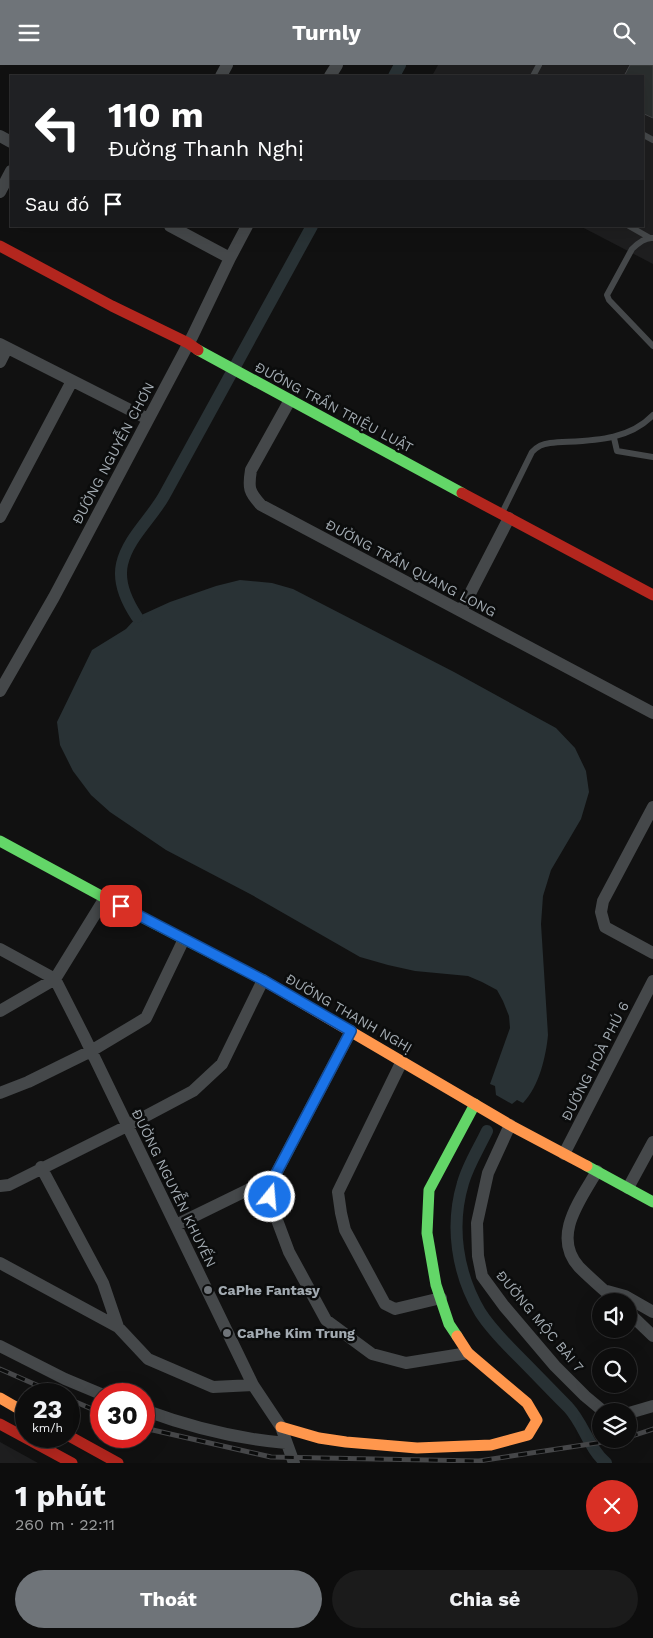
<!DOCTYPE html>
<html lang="vi">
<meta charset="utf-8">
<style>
body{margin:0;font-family:"Work Sans",sans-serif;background:#1b1b1b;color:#f1f3f6;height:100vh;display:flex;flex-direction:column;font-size:19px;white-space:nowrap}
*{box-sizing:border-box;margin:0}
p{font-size:16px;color:#9a9c9d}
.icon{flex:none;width:28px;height:28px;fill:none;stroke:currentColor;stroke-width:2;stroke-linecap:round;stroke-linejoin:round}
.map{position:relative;height:1398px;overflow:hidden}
.drawer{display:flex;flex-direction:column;background:#0d0d0d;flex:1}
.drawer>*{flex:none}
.guide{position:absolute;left:10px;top:10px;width:634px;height:152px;border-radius:0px;box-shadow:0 5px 20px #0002,0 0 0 1px #2d2d2e;background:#202124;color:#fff;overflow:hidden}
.tools{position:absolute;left:592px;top:1228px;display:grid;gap:10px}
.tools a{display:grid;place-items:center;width:45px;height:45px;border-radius:50%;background:#0d0d0d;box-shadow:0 5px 20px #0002,0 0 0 1px #2d2d2e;font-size:25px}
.speed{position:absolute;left:15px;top:1318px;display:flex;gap:10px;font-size:25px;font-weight:700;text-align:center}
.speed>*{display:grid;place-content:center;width:65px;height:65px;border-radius:50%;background:#0d0d0d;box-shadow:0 5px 20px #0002,0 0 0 1px #2d2d2e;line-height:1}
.speed small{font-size:12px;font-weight:400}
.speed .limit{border:8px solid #d22;background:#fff;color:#111}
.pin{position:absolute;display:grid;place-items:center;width:42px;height:42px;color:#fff;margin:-21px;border-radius:10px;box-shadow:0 2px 8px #0006}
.me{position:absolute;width:55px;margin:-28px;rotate:17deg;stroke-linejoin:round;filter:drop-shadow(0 0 4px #0008)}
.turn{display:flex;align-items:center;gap:18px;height:105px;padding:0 15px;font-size:22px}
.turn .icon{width:65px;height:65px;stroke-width:2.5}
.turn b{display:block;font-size:35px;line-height:42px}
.then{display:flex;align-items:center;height:48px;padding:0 15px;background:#0003;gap:10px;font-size:19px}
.round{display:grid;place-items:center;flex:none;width:52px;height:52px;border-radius:26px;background:#1b1b1b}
.headline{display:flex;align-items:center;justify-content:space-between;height:85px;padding:0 15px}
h1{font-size:30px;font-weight:700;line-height:38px}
.button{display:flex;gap:10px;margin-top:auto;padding:10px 15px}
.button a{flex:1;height:58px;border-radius:30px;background:#6f7479;color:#fff;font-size:20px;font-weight:700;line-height:58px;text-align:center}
.button a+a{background:#1b1b1b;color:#f1f3f6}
header{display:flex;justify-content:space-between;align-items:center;height:65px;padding:0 15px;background:#6f7479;color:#fff;font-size:22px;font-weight:700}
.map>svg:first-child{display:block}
.built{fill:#1e1e1f}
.water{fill:#293235}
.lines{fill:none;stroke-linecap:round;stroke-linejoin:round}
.canal{stroke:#293235;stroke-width:12}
.building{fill:#2c2d2e;stroke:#404244;filter:url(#shadow)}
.lane{stroke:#45484a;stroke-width:6}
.street{stroke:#45484a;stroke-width:12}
.fast{stroke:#63d668;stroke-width:11}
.slow{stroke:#ff974d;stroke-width:11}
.jam{stroke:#b3261e;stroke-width:11}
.rail-casing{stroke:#464749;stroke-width:5}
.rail{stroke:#0b0c0c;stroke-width:3;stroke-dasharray:9;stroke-linecap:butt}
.route-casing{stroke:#114b97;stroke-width:12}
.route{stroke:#1a73e8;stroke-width:9}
.poi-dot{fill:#6f7479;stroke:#0b0c0c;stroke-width:2}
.labels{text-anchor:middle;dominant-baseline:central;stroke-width:5;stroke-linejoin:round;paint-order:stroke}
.street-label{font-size:14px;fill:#a2aab1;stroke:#0b0c0c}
.poi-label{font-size:14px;font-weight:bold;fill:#a2aab1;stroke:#0b0c0c;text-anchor:start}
</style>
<header><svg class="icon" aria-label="menu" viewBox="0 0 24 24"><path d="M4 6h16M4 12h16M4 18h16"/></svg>Turnly<svg class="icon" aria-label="search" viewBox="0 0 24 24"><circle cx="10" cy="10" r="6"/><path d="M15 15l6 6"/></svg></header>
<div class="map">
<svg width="653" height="1398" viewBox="0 0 653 1398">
<defs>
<filter id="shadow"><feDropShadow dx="3.5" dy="-3.5" stdDeviation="1" flood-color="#0009"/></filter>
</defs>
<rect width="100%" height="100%" fill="#111"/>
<!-- built -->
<path class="built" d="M 438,0 L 653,0 L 653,199 L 580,161 L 642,161 L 642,11 L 432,11 Z
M 0,1377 L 38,1398 L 0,1398 Z"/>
<!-- water -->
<path class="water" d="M 240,515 L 272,518 L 293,524 L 454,607 L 556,663 L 575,683 L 586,706 L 589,727 L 581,754 L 551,805 L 543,831 L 541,859 L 548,970 C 546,991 539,1022 523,1038 L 517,1035 L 512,1039 L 496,1030 L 495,1021 L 490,1019 L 510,963 L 509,951 L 503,936 L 497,925 L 482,917 L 468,911 L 415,906 L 388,900 L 360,892 L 252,830 L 166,785 L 110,747 L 91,730 L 73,706 L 60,680 L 57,657 L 92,585 L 126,564 L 137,552 L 170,537 L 216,521 Z"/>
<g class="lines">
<!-- canal -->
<path class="canal" d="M 394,11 L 400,0
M 137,552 C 127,537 118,517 122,499 C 128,473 151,454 164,431 C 213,341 262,251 312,161
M 487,1066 C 479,1083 468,1100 463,1118 C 450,1161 457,1208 480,1247 C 490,1263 504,1277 517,1290 C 534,1307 551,1325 568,1342 C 584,1359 589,1384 606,1398"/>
</g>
<!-- building -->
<path class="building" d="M 630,0 L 653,0 L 653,53 L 642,48 L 642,11 L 624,11 Z"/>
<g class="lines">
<!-- lane -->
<path class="lane" d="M 533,11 L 539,0
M 642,69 L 653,75
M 629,161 L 650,173
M 653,173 C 645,172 637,179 632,184 L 607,230 L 609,235 L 653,281
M 614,373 L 617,386 L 653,392
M 502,448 L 532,387 C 538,381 542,379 550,378 C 586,375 626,378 653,350"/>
<!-- street -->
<path class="street" d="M 221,11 L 227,0
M 330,11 L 337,0
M 0,71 L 11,77
M 0,127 L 11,106
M 170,161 L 230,193
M 0,279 L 148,354
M 0,297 L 7,283
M 290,335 L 251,405 C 248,423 249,427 261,440 L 653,648
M 0,452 L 72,316
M 461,546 L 509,453
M 0,626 L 54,532 L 192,272 L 230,193 L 247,161
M 653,742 L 603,836 L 601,847 L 605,862 L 653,888
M 0,884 L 55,914
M 55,914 L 84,971 L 253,1320 L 281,1362 L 294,1398
M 0,946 L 55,914 L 105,833
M 351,966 L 270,1120 L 270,1131 L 277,1155 L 289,1187 L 326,1255 L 372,1289 L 406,1298 L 468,1288
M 402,996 L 338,1127 L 341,1148 L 345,1165 L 385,1239 L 395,1244 L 441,1233
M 0,1028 L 28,1017 L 91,986 L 146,953 L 184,874
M 510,1060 L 488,1108 L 477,1158 L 478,1191 L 482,1211 L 504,1241 L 555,1301 L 585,1331 L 603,1346
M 564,1089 L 653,916
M 41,1102 L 103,1218 L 118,1262
M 597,1106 C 581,1134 551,1171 579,1202 C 591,1214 604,1225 616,1236
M 0,1121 L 9,1120 L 127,1061 L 193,1026 L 222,999 L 263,915
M 628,1123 L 653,1077
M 176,1160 L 274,1112
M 0,1198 L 118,1262 L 148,1294 L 213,1322 L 253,1320
M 607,1226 L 625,1231 L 653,1247
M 629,1248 L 653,1271
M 0,1281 L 65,1314 L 101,1329
M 144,1345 C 190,1362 238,1374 286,1378
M 629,1348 L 653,1341"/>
<!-- fast -->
<path class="fast" d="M 198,285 L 462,428
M 0,776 L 105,833 L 263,915
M 587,1101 L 653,1137
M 457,1271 L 449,1259 L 436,1220 L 427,1168 L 429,1125 L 475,1039"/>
<!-- slow -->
<path class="slow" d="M 263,915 L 510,1060 L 587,1101
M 0,1333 L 26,1348
M 281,1362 L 319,1373 L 346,1377 L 417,1383 L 491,1380 L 528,1370 L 537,1355 L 527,1338 L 468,1288 L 457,1271"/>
<!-- jam -->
<path class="jam" d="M 0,181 L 112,241 L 188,278 L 198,285
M 462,428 L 653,530
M 0,1359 L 72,1398
M 69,1371 L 118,1398"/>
<defs>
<path id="rail" d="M 0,1304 L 57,1329
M 69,1334 L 101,1348
M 144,1363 L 271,1392 L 479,1396 L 623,1374
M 629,1372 L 653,1364"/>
</defs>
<!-- rail casing -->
<use href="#rail" class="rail-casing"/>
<!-- rail -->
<use href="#rail" class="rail"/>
</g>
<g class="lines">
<defs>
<path id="route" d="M 121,841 L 263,915 L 351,966 L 270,1120 L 270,1132"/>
</defs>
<!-- route casing -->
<use href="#route" class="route-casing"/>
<!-- route -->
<use href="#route" class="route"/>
</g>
<!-- markers -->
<g class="poi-dot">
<circle cx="208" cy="1225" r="5"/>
<circle cx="227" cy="1268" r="5"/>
</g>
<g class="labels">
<!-- street labels -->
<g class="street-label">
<text transform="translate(334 342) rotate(28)">ĐƯỜNG TRẦN TRIỆU LUẬT</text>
<text transform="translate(113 388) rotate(-62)">ĐƯỜNG NGUYỄN CHƠN</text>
<text transform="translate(411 503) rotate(28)">ĐƯỜNG TRẦN QUANG LONG</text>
<text transform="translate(349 948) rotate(30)">ĐƯỜNG THANH NGHỊ</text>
<text transform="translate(595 996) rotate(-63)">ĐƯỜNG HOÀ PHÚ 6</text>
<text transform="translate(174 1123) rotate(64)">ĐƯỜNG NGUYỄN KHUYẾN</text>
<text transform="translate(540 1256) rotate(50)">ĐƯỜNG MỘC BÀI 7</text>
</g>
<!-- poi labels -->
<g class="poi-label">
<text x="218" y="1225">CaPhe Fantasy</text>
<text x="237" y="1268">CaPhe Kim Trung</text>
</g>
</g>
</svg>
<div class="tools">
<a><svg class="icon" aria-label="sound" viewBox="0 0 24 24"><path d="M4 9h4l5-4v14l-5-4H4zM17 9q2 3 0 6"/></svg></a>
<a><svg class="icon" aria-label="search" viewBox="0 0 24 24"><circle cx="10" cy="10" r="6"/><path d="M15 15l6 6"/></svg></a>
<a><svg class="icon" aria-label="layers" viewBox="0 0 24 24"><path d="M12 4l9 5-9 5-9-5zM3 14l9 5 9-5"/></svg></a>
</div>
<div class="speed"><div>23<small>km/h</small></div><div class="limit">30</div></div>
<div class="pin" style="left:121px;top:841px;background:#d93025"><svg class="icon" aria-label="arrive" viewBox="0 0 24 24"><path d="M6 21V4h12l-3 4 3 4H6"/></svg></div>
<svg class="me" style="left:270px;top:1132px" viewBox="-20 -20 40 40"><circle r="17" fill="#1a73e8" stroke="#fff" stroke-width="3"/><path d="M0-11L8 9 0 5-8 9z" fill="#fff"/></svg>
<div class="guide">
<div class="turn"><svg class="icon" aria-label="left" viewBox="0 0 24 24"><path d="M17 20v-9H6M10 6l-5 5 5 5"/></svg><div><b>110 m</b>Đường Thanh Nghị</div></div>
<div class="then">Sau đó<svg class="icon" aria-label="arrive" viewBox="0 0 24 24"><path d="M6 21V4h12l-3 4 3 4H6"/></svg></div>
</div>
</div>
<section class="drawer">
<div class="headline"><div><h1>1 phút</h1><p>260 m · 22:11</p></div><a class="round" style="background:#d93025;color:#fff"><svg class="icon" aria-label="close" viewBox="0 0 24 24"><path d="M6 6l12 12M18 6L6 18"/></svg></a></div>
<div class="button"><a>Thoát</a><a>Chia sẻ</a></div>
</section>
